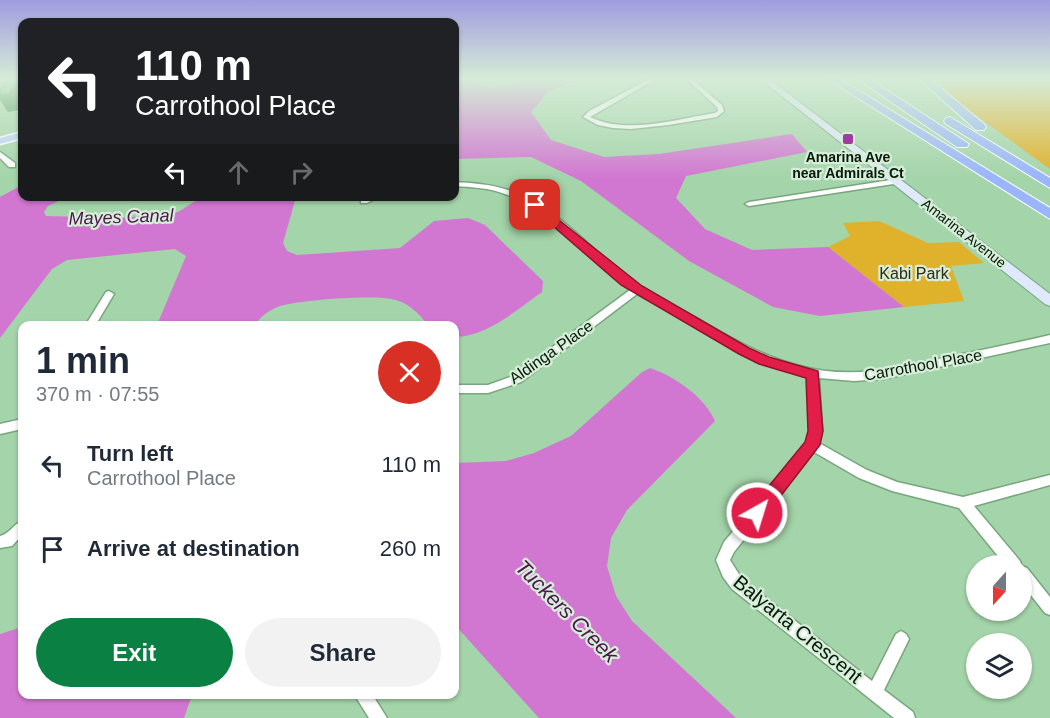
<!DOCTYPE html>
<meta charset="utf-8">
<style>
body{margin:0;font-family:Arial,sans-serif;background:#f2f2f3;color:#1f2937;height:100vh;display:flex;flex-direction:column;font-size:22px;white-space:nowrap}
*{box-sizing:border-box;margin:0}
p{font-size:20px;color:#747a83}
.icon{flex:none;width:33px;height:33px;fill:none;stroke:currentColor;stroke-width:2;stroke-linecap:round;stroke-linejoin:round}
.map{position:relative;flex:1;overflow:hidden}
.side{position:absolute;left:18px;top:321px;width:441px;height:378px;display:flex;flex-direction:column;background:#fff;border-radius:12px;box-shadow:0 2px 4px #0004}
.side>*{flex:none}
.top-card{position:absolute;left:18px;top:18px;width:441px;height:183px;border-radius:12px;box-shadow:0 2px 4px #0004;background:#202124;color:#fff;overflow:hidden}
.needle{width:39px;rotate:201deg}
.tools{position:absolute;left:966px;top:555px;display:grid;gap:12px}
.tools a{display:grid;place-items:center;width:66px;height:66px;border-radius:50%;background:#fff;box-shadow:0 2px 4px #0004;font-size:30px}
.pin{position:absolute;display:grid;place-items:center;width:51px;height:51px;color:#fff;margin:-26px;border-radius:12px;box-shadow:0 3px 9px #0006}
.me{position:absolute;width:66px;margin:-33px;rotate:39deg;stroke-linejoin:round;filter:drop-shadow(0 0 4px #0008)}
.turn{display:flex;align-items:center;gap:21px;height:126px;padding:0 18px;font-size:27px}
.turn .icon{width:78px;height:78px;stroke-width:2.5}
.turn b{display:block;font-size:42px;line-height:51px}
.lanes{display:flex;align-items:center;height:57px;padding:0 18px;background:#0003;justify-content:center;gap:30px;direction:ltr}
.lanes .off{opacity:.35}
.round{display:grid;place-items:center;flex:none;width:63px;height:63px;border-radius:32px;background:#f2f2f3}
.headline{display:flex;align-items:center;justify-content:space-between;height:102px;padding:0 18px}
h1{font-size:36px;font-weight:800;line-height:45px}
.button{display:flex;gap:12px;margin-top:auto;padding:12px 18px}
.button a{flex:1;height:69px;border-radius:36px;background:#0b8043;color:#fff;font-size:24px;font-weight:800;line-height:69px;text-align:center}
.button a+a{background:#f2f2f3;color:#1f2937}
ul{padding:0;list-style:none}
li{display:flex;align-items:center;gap:18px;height:84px;padding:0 18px}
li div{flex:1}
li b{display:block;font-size:22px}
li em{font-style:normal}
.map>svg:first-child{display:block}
.green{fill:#e0b12a}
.water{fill:#d277d1}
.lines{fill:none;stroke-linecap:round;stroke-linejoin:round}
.street-casing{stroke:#78a67d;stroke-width:3}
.secondary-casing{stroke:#78a67d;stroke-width:2}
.primary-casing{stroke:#fff;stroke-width:3}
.highway-casing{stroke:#fff;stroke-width:2}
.street{fill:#fff;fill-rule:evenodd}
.secondary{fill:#e1e9fe;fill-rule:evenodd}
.primary{fill:#c2d3fd;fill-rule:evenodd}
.highway{fill:#9ab5fc;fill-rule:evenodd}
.shaded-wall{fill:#3d894c}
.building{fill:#57c46c;stroke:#3d894c;stroke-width:1.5}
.route{fill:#e11d48;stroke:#92132f;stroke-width:1.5}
.poi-dot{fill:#a03ca1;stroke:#d6eed8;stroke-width:2}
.labels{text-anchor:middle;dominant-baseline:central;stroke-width:4.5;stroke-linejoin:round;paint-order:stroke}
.far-poi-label{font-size:14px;font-weight:bold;fill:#07190a;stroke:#d6eed8}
.far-street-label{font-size:14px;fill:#07190a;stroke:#d6eed8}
.park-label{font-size:16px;fill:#342b15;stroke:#d6eed8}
.street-label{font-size:16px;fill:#07190a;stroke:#d6eed8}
.water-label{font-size:18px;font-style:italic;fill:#4e154f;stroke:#d6eed8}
.near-street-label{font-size:20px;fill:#07190a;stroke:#d6eed8}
.near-water-label{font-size:21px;font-style:italic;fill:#4e154f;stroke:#d6eed8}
</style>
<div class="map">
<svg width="1050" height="718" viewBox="0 0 1050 718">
<rect width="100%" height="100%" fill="#a4d4a9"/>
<!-- green -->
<path class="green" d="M 934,78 L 1050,78 L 1050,169 L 963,106 Z
M 879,221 L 928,243 L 959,242 L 984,263 L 951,266 L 964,301 L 904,307 L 828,247 L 850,236 L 843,223 Z"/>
<!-- water -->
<path class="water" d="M 455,78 C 467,78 478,86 491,87 C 505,87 515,83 528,78 C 540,74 571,78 585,78 L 549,91 L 531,112 L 551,140 L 604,157 L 659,154 L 792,134 L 807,152 L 686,176 L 676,198 L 705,229 L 752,250 L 828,247 L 904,307 L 820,316 L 773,307 L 689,261 L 581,181 L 531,157 L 455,159 Z
M 22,185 L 22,196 L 67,197 L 48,206 L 44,212 L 46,216 L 122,218 L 178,212 L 202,197 L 296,197 L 283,243 L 287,251 L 297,255 L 400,248 L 434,221 L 468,218 L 485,225 L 543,281 L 542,292 C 515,311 488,336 455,337 L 454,326 L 428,325 C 419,314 410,304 396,300 C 376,294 300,300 280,306 C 269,310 261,316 255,325 L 157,325 L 186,256 L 175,249 L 67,260 L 52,269 L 0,338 L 0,197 Z
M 650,368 C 674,376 705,397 715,421 L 627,510 L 611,538 L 607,566 L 616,596 L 632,621 L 736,718 L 539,718 L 455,625 L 455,463 L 506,461 L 534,453 L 571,436 L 642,372 Z
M 22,627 L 22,694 L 192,695 L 184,718 L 0,718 L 0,634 Z"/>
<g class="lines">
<defs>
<path id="street" d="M 651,78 L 658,78 L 590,117 C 627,135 676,119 715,113 L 718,111 L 717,107 L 685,78 L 691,78 L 722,105 L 724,111 L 717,117 L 668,125 L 631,129 L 613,128 L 598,125 L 583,117 L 589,111 Z
M 0,152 L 15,163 L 15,167 L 9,167 L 0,158 Z
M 897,179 L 901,181 L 900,183 L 749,206 L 745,204 L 749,202 Z
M 454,182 C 473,183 490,184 508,190 C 554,205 588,246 624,276 C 646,294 673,305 698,319 C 730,338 764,357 800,366 C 850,380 899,368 948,357 C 982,350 1016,343 1050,335 L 1050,343 L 883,379 L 854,381 L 819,378 L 822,431 L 819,443 L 867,470 L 897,482 L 963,497 L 1050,475 L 1050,485 L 974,506 L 1020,561 L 1022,566 L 1027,568 L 1050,597 L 1050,615 L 1045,613 L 1022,584 L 1022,566 L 1006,566 L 959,508 L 892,491 L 859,478 L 814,452 L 734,552 L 730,560 L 742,579 L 872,681 L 896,634 L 901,631 L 906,634 L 909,639 L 884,690 L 913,712 L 915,718 L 894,718 L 732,589 L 723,577 L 716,560 L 724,542 L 807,443 L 810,431 L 808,376 L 776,367 L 753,358 L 637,294 L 521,382 L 488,393 L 454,393 L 454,385 L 488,385 L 513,376 L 630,290 C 587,260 555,213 505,194 C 489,188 472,187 454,186 Z
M 368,196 L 380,196 L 367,203 L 361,203 L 361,199 Z
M 109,291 L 114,294 L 95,326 L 85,326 L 106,292 Z
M 22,419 L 22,429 L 0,434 L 0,424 Z
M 22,521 L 22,535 L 12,546 L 0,548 L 0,536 C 9,534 14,524 22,521 Z
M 354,694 L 372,694 L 387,718 L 369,718 Z"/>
<path id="secondary" d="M 759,78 L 768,78 L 1050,294 L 1050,306 L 1045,304 Z"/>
<path id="primary" d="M 22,132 L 22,138 L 0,144 L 0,138 Z"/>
<path id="highway" d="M 826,78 L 838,78 L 1050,208 L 1050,219 Z
M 856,78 L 868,78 L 969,144 L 967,147 L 957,147 Z
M 918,78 L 929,78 L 984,124 L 986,127 L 984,130 L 976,130 Z
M 950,117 L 1050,178 L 1050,188 L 946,124 L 944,121 L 946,118 Z"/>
</defs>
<!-- street casing -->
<use href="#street" class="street-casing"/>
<!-- secondary casing -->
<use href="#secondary" class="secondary-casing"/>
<!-- primary casing -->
<use href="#primary" class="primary-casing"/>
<!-- highway casing -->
<use href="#highway" class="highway-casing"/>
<!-- street -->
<use href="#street" class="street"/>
<!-- secondary -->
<use href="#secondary" class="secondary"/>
<!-- primary -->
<use href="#primary" class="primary"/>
<!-- highway -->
<use href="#highway" class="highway"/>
</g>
<!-- shaded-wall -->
<path class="shaded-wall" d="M 17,81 L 22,89 L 22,106 L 19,110 L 8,112 L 0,100 L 0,95 Z"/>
<!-- building -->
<path class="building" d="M 17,81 L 9,94 L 0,95 L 0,90 L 6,83 Z"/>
<!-- sky -->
<linearGradient id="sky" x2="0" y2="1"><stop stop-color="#9f9cdf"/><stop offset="0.44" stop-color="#d6ecd8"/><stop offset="1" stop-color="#d6ecd8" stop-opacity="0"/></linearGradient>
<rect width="1050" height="178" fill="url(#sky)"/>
<!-- route -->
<path class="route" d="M 535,201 L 642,286 L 749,348 L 769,357 L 818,371 L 823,431 L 820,445 L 763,519 L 757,521 L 751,519 L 748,513 L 751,508 L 805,442 L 808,431 L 806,378 L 759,364 L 739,354 L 621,285 L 531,207 L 531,202 Z"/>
<!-- markers -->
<rect class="poi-dot" x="842" y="133" width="12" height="12" rx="3"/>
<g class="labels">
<!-- far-poi labels -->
<g class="far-poi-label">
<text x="848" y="157">Amarina Ave<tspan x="848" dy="16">near Admirals Ct</tspan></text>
</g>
<!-- far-street labels -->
<g class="far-street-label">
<text transform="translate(964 233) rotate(38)">Amarina Avenue</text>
</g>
<!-- park labels -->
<g class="park-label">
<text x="914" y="273">Kabi Park</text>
</g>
<!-- street labels -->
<g class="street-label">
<text transform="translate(551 352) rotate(-35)">Aldinga Place</text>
<text transform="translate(923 365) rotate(-10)">Carrothool Place</text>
</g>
<!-- water labels -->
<g class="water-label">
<text transform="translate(121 217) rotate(-2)">Mayes Canal</text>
</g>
<!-- near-street labels -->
<g class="near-street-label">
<text transform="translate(798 629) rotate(39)">Balyarta Crescent</text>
</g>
<!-- near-water labels -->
<g class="near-water-label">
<text transform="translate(567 611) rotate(45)">Tuckers Creek</text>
</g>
</g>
</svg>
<div class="tools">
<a><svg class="needle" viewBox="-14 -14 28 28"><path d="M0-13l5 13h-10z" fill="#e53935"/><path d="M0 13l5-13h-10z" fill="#747a83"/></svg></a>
<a><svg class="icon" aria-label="layers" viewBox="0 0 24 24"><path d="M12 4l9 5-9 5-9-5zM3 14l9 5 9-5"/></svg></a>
</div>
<div class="pin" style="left:535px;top:205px;background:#d93025"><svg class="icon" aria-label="arrive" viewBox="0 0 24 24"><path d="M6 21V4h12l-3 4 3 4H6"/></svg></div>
<svg class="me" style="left:757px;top:513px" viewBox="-20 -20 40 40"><circle r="17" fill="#e11d48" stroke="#fff" stroke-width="3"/><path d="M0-11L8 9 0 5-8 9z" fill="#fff"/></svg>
<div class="top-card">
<div class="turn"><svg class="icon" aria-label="left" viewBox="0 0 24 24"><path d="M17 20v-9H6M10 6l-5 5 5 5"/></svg><div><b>110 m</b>Carrothool Place</div></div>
<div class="lanes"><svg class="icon" aria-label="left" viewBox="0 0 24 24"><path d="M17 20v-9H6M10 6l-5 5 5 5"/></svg><svg class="icon off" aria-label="ahead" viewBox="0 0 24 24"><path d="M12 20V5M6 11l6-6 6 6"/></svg><svg class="icon off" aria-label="right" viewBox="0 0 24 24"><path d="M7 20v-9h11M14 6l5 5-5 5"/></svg></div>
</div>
<section class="side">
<div class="headline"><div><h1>1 min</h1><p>370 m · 07:55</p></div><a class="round" style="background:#d93025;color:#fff"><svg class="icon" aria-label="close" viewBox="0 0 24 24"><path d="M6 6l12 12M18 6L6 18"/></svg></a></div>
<ul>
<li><svg class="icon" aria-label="left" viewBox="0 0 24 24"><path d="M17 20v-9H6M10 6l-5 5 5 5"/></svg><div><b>Turn left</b><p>Carrothool Place</p></div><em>110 m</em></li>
<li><svg class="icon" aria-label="arrive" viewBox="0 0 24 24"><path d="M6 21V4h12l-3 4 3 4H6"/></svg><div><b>Arrive at destination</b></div><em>260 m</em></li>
</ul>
<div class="button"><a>Exit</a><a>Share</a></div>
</section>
</div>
